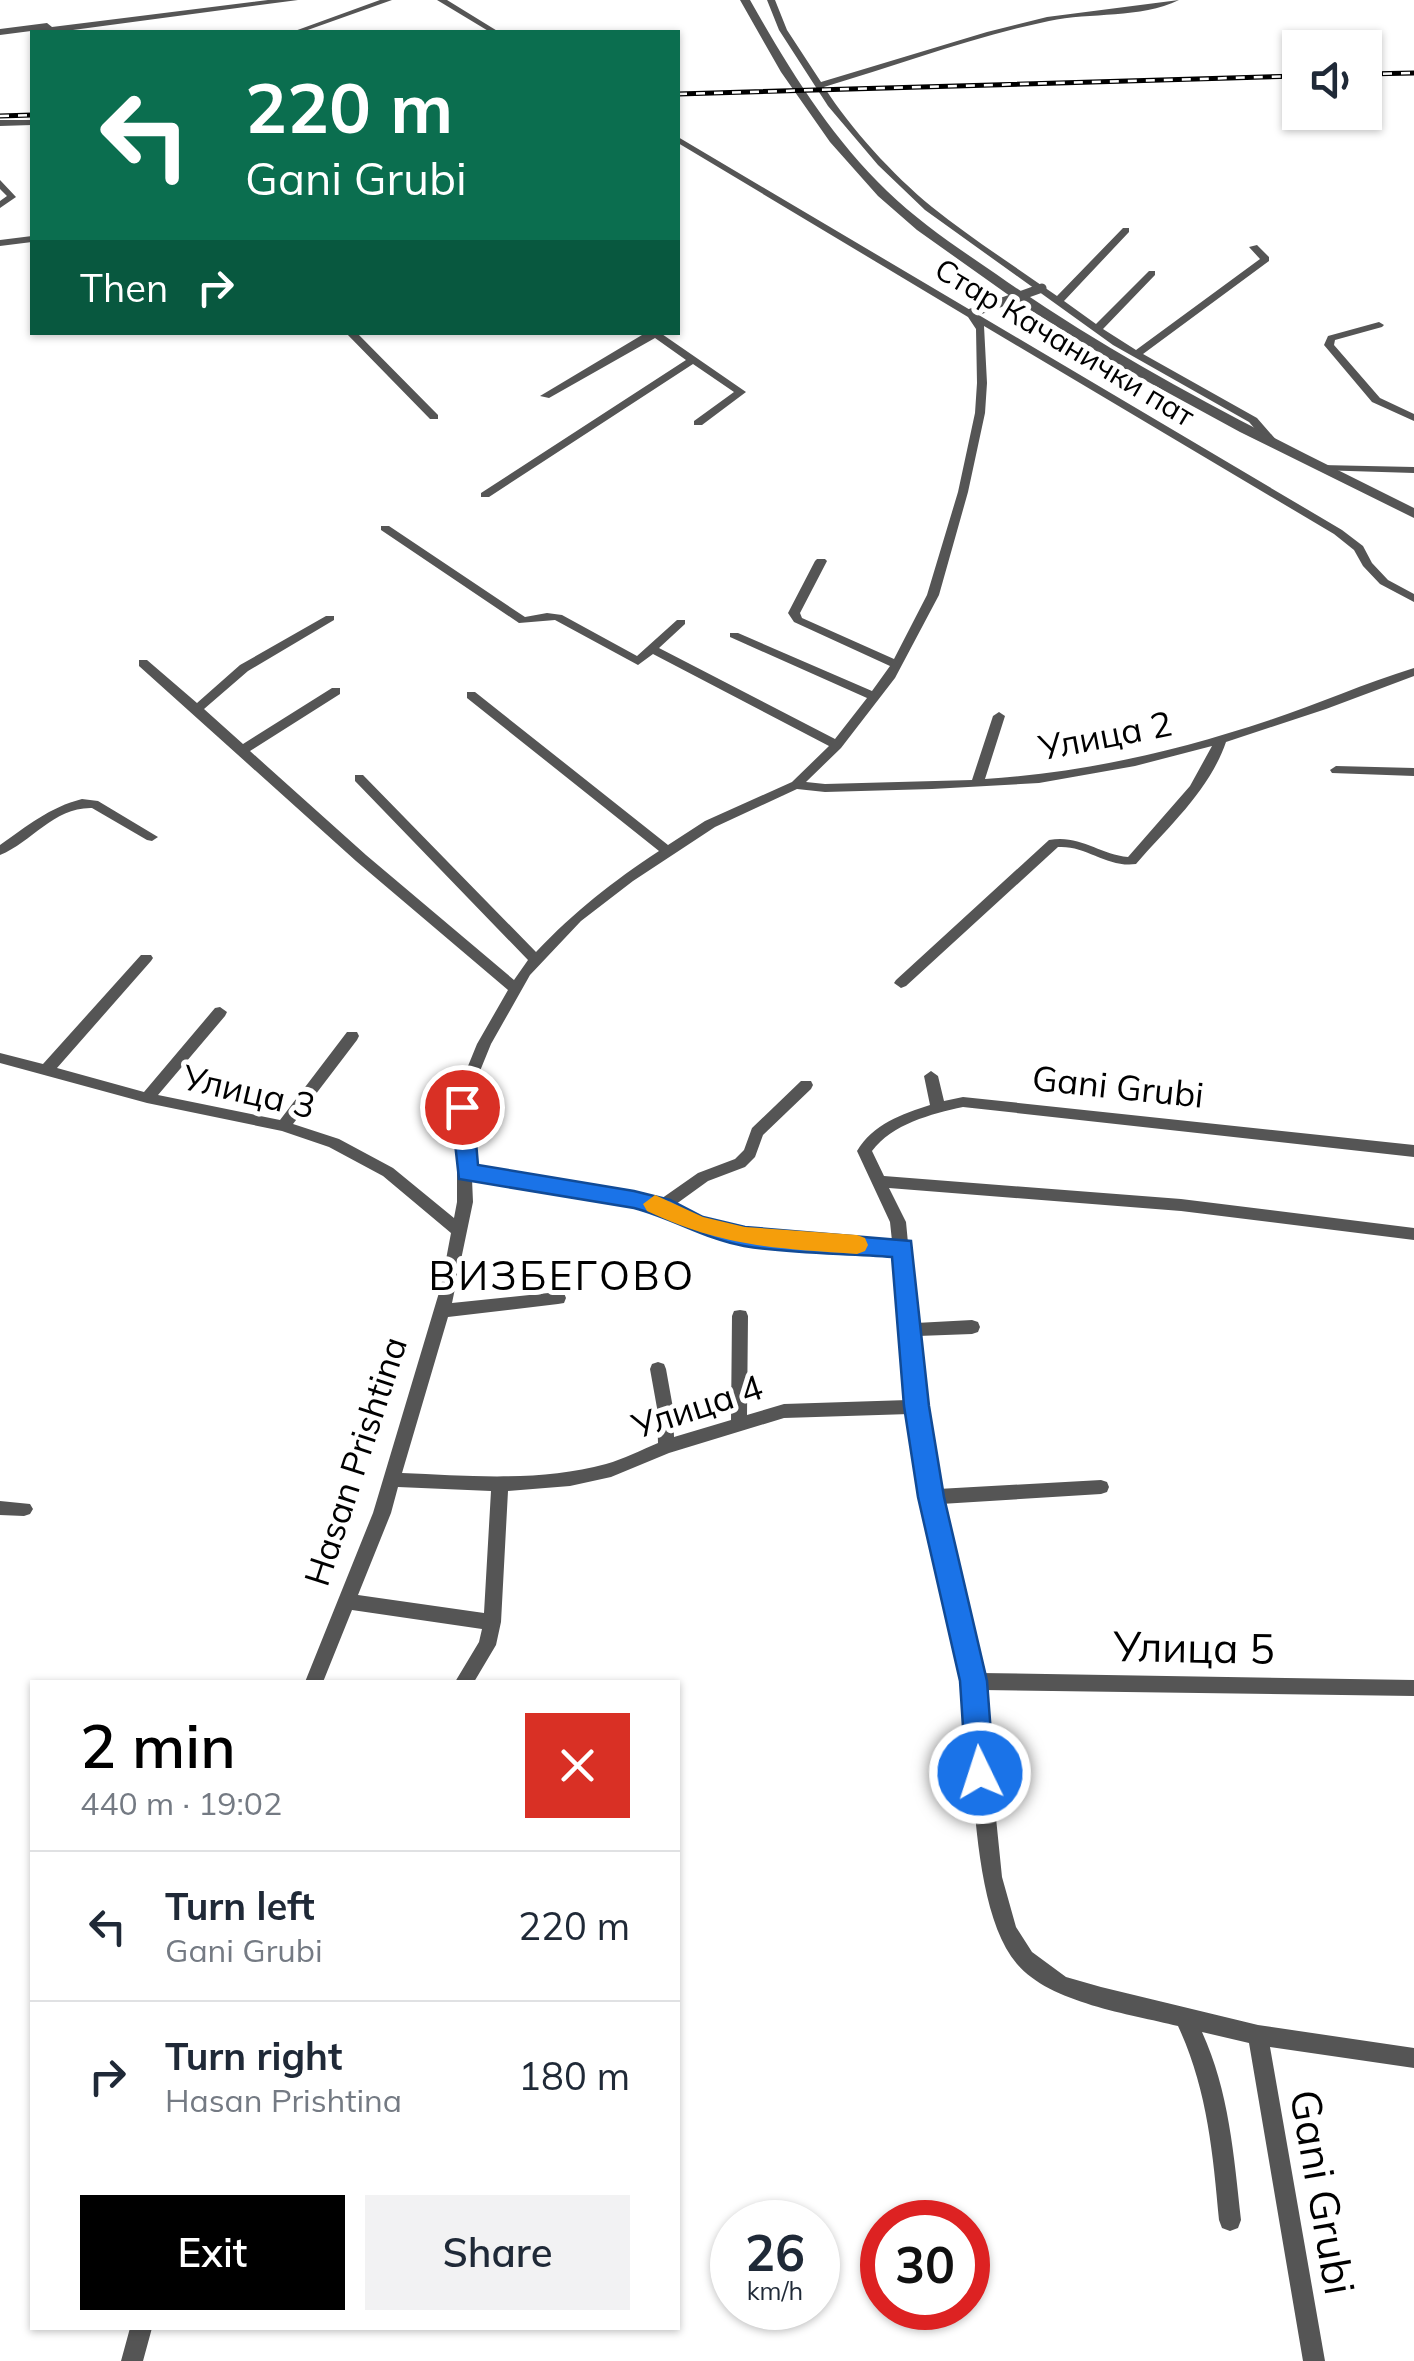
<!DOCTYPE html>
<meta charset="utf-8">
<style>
body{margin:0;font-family:Mulish,sans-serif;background:#f2f2f3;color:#1f2937;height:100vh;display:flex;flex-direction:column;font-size:38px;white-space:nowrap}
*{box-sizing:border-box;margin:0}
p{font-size:32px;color:#747a83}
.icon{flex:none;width:55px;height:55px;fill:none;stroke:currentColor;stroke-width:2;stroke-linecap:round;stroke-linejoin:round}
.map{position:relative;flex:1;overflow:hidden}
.side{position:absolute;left:30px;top:1680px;width:650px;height:650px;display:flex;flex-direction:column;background:#fff;border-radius:0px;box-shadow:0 2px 8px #0004}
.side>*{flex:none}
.hud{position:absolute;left:30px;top:30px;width:650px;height:305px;border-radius:0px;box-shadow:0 2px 8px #0004;background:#0b6e4f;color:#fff;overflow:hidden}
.tools{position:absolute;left:1282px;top:30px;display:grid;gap:20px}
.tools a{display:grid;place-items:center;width:100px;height:100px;border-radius:0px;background:#fff;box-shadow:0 2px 8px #0004;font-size:50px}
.speed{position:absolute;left:710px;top:2200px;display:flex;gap:20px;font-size:50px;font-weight:700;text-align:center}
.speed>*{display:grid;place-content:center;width:130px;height:130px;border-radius:50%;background:#fff;box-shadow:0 2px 8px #0004;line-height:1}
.speed small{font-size:25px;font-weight:400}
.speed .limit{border:15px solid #d22;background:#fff;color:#111}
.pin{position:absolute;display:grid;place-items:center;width:85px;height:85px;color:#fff;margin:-42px;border:5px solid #fff;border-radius:50%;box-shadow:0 2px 10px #0007}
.me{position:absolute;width:110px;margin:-55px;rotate:356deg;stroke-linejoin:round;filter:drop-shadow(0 0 8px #0008)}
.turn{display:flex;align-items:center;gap:35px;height:210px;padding:0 50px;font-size:45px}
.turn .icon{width:130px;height:130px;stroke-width:2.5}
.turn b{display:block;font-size:70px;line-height:85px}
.then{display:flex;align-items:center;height:95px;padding:0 50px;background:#0003;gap:20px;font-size:38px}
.round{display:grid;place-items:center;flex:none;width:105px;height:105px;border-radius:0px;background:#f2f2f3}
.overview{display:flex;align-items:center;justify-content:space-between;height:170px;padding:0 50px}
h1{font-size:60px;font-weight:600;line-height:75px;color:#000}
.primary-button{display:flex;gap:20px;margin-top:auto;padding:20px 50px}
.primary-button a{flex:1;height:115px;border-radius:0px;background:#000;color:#fff;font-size:40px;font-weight:600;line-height:115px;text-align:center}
.primary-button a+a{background:#f2f2f3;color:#1f2937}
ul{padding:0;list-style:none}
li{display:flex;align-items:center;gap:30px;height:150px;padding:0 50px;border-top:2px solid #e0e1e3}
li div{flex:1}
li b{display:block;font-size:38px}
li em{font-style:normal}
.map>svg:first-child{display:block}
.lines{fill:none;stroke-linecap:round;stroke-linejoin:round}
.minor{fill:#555;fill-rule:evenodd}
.tertiary{fill:#555;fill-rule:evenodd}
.rail-casing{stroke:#000;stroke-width:5}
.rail{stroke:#fff;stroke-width:2.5;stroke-dasharray:9;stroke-linecap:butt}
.minor-bridge{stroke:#555;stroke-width:9}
.route{fill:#1a73e8;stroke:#114b97;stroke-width:2.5}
.slow{fill:#f59e0b}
.labels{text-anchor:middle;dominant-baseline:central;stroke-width:10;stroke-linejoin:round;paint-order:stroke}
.far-street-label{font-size:30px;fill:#000;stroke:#fff}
.street-label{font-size:35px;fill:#000;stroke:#fff}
.quarter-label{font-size:40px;letter-spacing:2.5px;fill:#000;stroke:#fff}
.near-street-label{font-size:42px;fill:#000;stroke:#fff}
</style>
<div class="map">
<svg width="1414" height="2361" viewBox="0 0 1414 2361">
<rect width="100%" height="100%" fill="#fff"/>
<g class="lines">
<!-- minor -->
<path class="minor" d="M 380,0 L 392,0 L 302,32 L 292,32 Z
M 437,0 L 447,0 L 499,32 L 490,32 Z
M 767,0 L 775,0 L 787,30 L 821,82 L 987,32 L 1047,17 L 1179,0 C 1140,19 1091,12 1049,21 C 972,37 899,65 824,87 C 852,130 892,174 932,207 C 972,239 1016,267 1057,296 L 1123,228 L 1129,228 L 1129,232 L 1064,301 L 1096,324 L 1149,271 L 1155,271 L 1155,275 L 1103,329 L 1136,350 L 1260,259 L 1249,247 L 1257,245 L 1269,257 L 1269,261 L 1143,354 L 1257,418 L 1278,442 L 1278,446 L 1270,446 L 1249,422 L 1113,345 L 925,210 L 878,165 L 828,106 L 779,30 Z
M 0,120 L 32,120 L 32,125 L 0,126 Z
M 678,137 L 1342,530 L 1363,546 L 1372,563 L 1388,580 L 1414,594 L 1414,602 L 1380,584 L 1363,566 L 1354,550 L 1334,534 L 984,326 L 987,383 L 985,413 L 968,492 L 939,595 L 895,678 L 841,748 L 806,782 L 825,784 L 972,780 L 993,716 L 999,712 L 1005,716 L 985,779 C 1083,773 1177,751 1270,720 C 1318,704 1365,683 1414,668 L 1414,676 L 1326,709 L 1226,742 C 1209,791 1169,826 1136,864 C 1107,868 1086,845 1058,847 L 906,986 L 901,988 L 894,983 L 896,980 L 1049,840 C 1079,834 1099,854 1128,857 L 1190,786 L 1212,746 L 1135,766 L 1039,783 L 932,789 L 825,792 L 797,789 L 715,827 L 633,881 L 581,921 L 530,975 L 491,1044 L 471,1093 L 472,1167 L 634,1194 L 658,1201 L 698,1173 L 735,1159 L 744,1150 L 752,1128 L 801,1081 L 811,1081 L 813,1085 L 811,1089 L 763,1135 L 755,1157 L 745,1167 L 708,1181 L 672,1207 C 687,1213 702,1220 717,1224 C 773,1241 834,1238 892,1241 L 890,1222 L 857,1151 C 873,1124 902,1114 930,1105 L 924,1076 L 931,1071 L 938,1076 L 944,1101 L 963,1097 L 1414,1145 L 1414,1157 L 963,1107 C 931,1114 892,1124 872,1151 L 884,1176 L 1181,1199 L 1414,1228 L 1414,1240 L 1181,1211 L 889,1188 L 906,1222 L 908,1243 L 911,1248 L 909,1252 L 916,1323 L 972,1320 L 978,1322 L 980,1327 L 978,1332 L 972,1334 L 918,1336 L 925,1407 L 938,1489 L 1101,1480 L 1107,1482 L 1109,1487 L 1107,1492 L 1101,1494 L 941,1504 L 980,1673 L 1414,1680 L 1414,1696 L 983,1690 L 1002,1877 L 1016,1927 L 1032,1952 L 1066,1977 L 1101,1987 L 1258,2025 L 1414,2048 L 1414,2068 L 1270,2047 L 1325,2361 L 1303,2361 L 1249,2043 L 1202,2032 C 1229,2091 1234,2156 1241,2220 L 1238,2228 L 1230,2231 L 1222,2228 L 1219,2220 C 1213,2153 1207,2088 1178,2026 C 1130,2014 1050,2003 1017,1964 C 969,1908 975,1758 964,1683 C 959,1648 949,1613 941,1579 C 929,1524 918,1470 910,1414 L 784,1418 L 669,1453 L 611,1477 L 570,1486 L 508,1491 L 501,1622 L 496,1645 L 474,1682 L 455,1682 L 479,1642 L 482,1629 L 352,1610 L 323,1682 L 305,1682 L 373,1513 L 441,1286 L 451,1233 L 383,1176 L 329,1147 L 282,1131 L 147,1103 L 0,1063 L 0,1053 L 43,1064 L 141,955 L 151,955 L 153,958 L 151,961 L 57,1068 L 144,1092 L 215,1008 L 220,1007 L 227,1012 L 225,1016 L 158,1095 L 280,1120 L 347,1032 L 357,1032 L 359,1036 L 357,1040 L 293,1124 L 339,1139 L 393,1168 L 454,1218 L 457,1202 L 457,1093 L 477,1044 L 508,990 L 356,861 L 139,666 L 139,660 L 147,660 L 197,703 L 240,665 L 326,616 L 334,616 L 334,620 L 248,671 L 204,709 L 243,744 L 332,688 L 340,688 L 340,694 L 250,751 L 366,855 L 514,980 L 528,960 L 355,781 L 355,775 L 363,775 L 536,952 C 575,911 612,882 659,851 L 467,698 L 467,692 L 475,692 L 668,845 L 705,821 L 792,782 L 829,746 L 653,654 L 638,665 L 555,620 L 519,623 L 381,530 L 381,526 L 389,526 L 525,617 L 547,613 L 562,615 L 637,656 L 677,620 L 685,620 L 685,624 L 659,648 L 835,739 L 867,698 L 730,637 L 730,633 L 738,633 L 872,691 L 890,666 L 794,622 L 788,613 L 815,561 L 817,559 L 825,559 L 827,561 L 800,613 L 802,618 L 894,659 L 927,595 L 958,492 L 975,413 L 977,383 L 976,329 L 968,317 L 678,143 ZM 472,1179 L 634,1206 L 705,1233 L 744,1243 L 789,1248 L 894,1254 L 908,1400 L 784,1404 L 747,1415 L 748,1316 L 746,1311 L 740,1310 L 734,1311 L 732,1316 L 731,1420 L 674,1437 L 673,1408 L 666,1369 L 664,1364 L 658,1362 L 652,1364 L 650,1369 L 657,1408 L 658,1443 C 641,1450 624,1459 606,1464 C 540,1482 470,1476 402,1473 L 448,1317 L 558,1304 L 564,1303 L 566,1298 L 564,1293 L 558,1292 L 452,1303 L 473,1202 ZM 398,1487 L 491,1491 L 484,1613 L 358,1595 L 391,1513 Z
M 0,180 L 16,197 L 0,208 L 0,201 L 7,196 L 0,189 Z
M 32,236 L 32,242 L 0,246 L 0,240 Z
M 1379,322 L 1384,325 L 1382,327 L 1335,340 L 1334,345 L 1380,398 L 1414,414 L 1414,421 L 1372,402 L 1324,345 L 1328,336 Z
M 345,332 L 356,332 L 438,415 L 438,419 L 430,419 Z
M 647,332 L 659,332 L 746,392 L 702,425 L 694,425 L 694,421 L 734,392 L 693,364 L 489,497 L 481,497 L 481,493 L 686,360 L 655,338 L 549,398 L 540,396 Z
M 1321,465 L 1414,467 L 1414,473 L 1317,470 L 1317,466 Z
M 1336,766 L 1414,768 L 1414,776 L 1332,773 L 1330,770 Z
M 82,799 L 98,801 L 158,837 L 152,841 L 147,840 L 92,808 C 54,807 32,842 0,855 L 0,845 C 27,826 50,807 82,799 Z
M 0,1501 L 30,1504 L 33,1509 L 30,1514 L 24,1516 L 0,1515 Z
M 130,2328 L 152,2328 L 143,2361 L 121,2361 Z"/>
<!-- tertiary -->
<path class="tertiary" d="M 268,0 L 298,0 L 58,32 L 32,34 L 31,31 L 0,35 L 0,29 L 47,23 L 52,27 Z
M 740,0 L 750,0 C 789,69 830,136 887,191 C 920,223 958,248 996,274 C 1127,366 1270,437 1414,508 L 1414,518 L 1240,432 L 1130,372 L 1024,306 L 917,230 L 878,196 L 830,142 L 781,72 Z"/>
<defs>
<path id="rail" d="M 1365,74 L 1414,73
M 678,94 L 1300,76
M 0,116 L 32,115"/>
</defs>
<!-- rail casing -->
<use href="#rail" class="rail-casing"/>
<!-- rail -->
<use href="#rail" class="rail"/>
<!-- minor-bridge -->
<path class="minor-bridge" d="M 971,313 L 1042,288"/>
</g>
<!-- route -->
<path class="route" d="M 462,1098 L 473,1107 L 478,1165 L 634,1191 L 670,1200 L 703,1217 L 745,1227 L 911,1241 L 929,1406 L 944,1497 L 987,1681 L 994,1773 L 990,1783 L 980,1787 L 970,1783 L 966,1773 L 960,1681 L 918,1497 L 904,1406 L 892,1257 C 843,1253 792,1254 744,1246 C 705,1239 672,1218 634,1208 L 459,1179 L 451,1107 Z"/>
<!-- slow -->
<path class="slow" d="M 655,1195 L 703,1217 L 745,1227 L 857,1235 L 865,1238 L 868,1245 L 865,1251 L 857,1254 C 773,1248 724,1247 647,1211 L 643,1204 Z"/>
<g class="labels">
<!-- far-street labels -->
<g class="far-street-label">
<text transform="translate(1065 342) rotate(31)">Стар Качанички пат</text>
</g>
<!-- street labels -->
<g class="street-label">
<text transform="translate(1105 735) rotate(-11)">Улица 2</text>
<text transform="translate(1118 1086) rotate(6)">Gani Grubi</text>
<text transform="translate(249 1091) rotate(13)">Улица 3</text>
<text transform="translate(697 1406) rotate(-18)">Улица 4</text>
<text transform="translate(355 1461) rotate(-72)">Hasan Prishtina</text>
</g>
<!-- quarter labels -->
<g class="quarter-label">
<text x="562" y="1275">ВИЗБЕГОВО</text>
</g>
<!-- near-street labels -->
<g class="near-street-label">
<text transform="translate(1194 1647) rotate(1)">Улица 5</text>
<text transform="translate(1323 2192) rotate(80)">Gani Grubi</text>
</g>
</g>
</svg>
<div class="tools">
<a><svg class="icon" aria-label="sound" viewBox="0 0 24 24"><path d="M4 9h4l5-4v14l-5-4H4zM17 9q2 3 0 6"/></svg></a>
</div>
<div class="speed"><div>26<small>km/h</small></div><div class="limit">30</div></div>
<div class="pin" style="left:462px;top:1107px;background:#d93025"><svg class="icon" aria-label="arrive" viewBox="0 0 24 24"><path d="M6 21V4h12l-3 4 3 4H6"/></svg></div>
<svg class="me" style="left:980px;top:1773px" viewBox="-20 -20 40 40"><circle r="17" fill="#1a73e8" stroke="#fff" stroke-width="3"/><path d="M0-11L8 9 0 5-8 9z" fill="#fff"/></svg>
<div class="hud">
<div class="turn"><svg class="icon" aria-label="left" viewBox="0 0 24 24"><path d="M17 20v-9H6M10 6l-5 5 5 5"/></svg><div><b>220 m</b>Gani Grubi</div></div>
<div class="then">Then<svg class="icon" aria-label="right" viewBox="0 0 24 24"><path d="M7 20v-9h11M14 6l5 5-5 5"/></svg></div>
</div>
<section class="side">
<div class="overview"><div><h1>2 min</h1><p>440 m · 19:02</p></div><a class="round" style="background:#d93025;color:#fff"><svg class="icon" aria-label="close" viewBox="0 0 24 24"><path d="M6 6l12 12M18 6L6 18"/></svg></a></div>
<ul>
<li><svg class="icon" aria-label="left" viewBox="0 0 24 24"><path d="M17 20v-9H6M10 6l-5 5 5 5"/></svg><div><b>Turn left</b><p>Gani Grubi</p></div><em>220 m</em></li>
<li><svg class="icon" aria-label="right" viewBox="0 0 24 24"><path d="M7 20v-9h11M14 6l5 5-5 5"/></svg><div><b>Turn right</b><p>Hasan Prishtina</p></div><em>180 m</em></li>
</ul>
<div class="primary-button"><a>Exit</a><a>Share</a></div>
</section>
</div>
